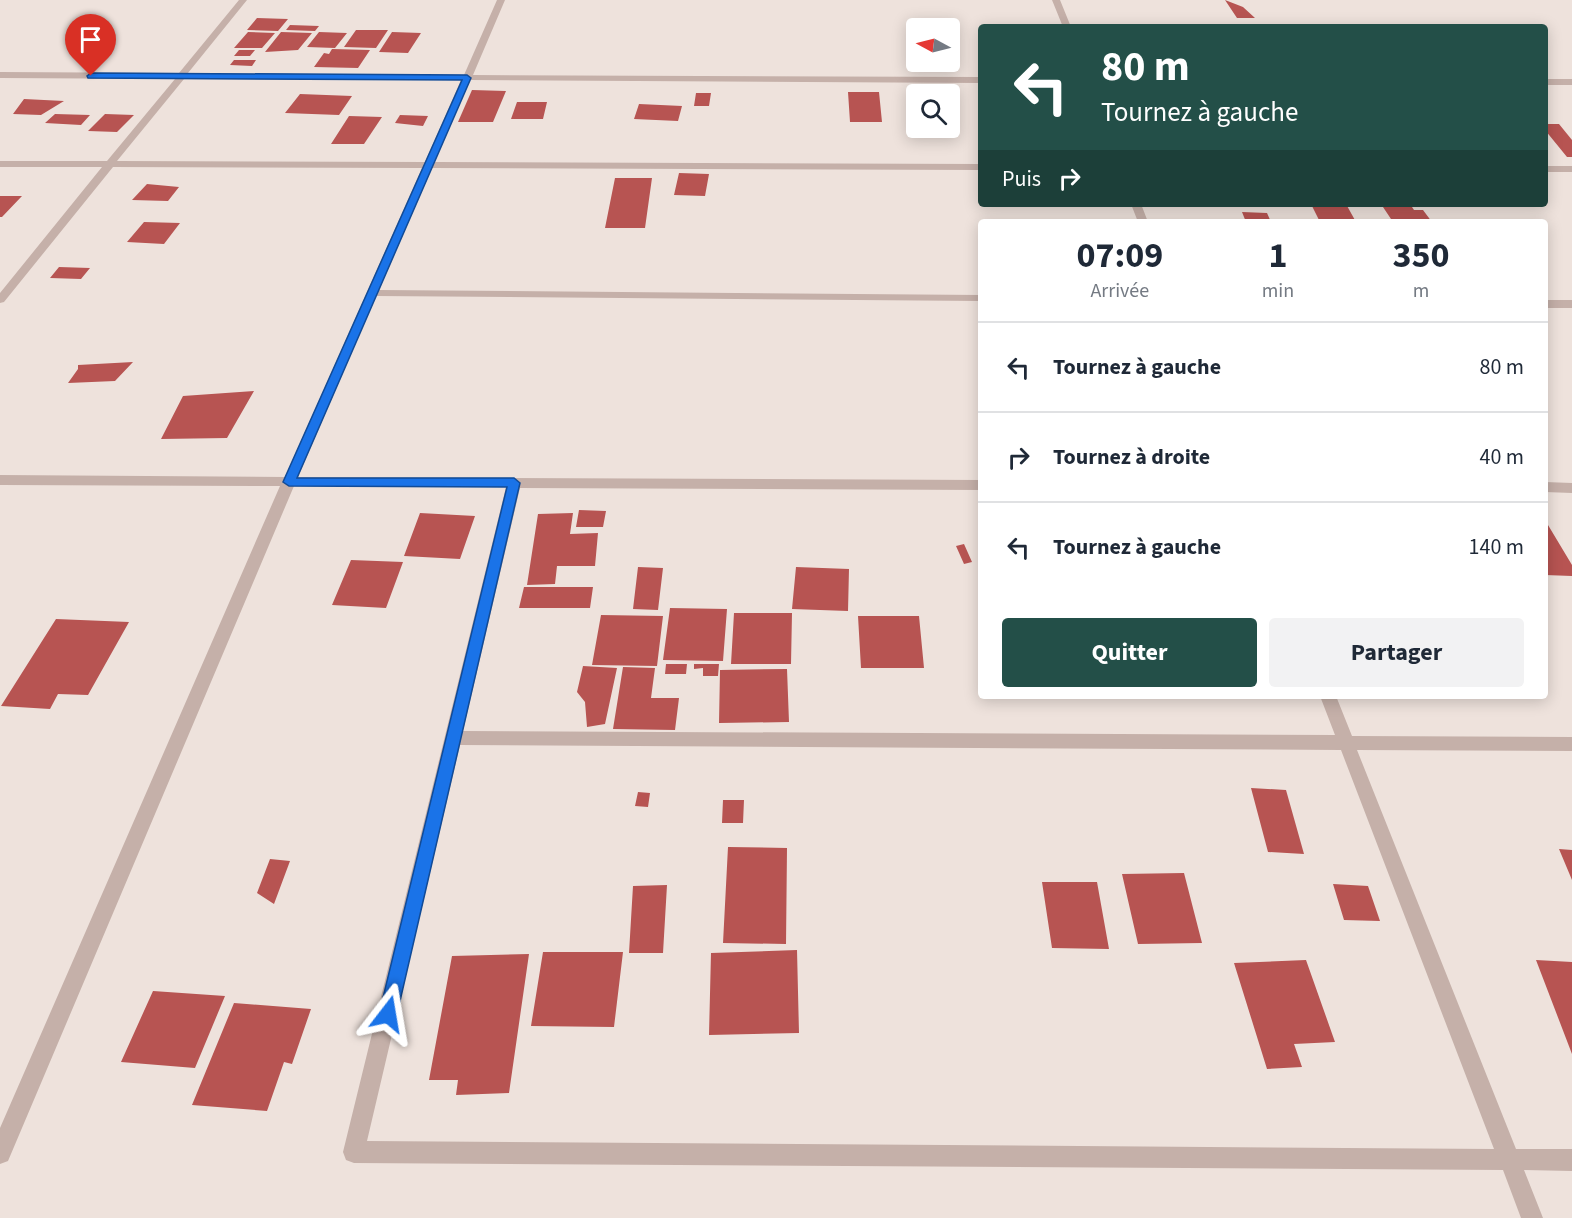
<!DOCTYPE html>
<html lang="fr">
<meta charset="utf-8">
<style>
body{margin:0;font-family:"Source Sans 3",sans-serif;background:#f2f2f3;color:#1f2937;height:100vh;display:flex;flex-direction:column;font-size:22px;white-space:nowrap}
*{box-sizing:border-box;margin:0}
p{font-size:20px;color:#747a83}
.icon{flex:none;width:33px;height:33px;fill:none;stroke:currentColor;stroke-width:2;stroke-linecap:round;stroke-linejoin:round}
.map{position:relative;flex:1;overflow:hidden}
.drawer{position:absolute;left:978px;top:219px;width:570px;height:480px;display:flex;flex-direction:column;background:#fff;border-radius:6px;box-shadow:0 3px 15px #0003}
.drawer>*{flex:none}
.hud{position:absolute;left:978px;top:24px;width:570px;height:183px;border-radius:6px;box-shadow:0 3px 15px #0003;background:#234f48;color:#fff;overflow:hidden}
.needle{width:39px;rotate:277deg}
.controls{position:absolute;left:906px;top:18px;display:grid;gap:12px}
.controls a{display:grid;place-items:center;width:54px;height:54px;border-radius:6px;background:#fff;box-shadow:0 3px 15px #0003;font-size:30px}
.pin{position:absolute;display:grid;place-items:center;width:51px;height:51px;color:#fff;margin:-62px -26px;border-radius:50% 50% 50% 0;rotate:-45deg;box-shadow:0 0 6px #0007}
.pin .icon{rotate:45deg}
.me{position:absolute;width:66px;margin:-33px;rotate:14deg;stroke-linejoin:round;filter:drop-shadow(0 0 4px #0008)}
.turn{display:flex;align-items:center;gap:21px;height:126px;padding:0 24px;font-size:27px}
.turn .icon{width:78px;height:78px;stroke-width:2.5}
.turn b{display:block;font-size:42px;line-height:51px}
.then{display:flex;align-items:center;height:57px;padding:0 24px;background:#0003;gap:12px;font-size:22px}
.eta{display:flex;justify-content:space-evenly;align-items:center;height:102px;text-align:center}
.eta b{font-size:36px;font-weight:700;line-height:42px}
.cta{display:flex;gap:12px;margin-top:auto;padding:12px 24px}
.cta a{flex:1;height:69px;border-radius:6px;background:#234f48;color:#fff;font-size:24px;font-weight:700;line-height:69px;text-align:center}
.cta a+a{background:#f2f2f3;color:#1f2937}
ul{padding:0;list-style:none}
li{display:flex;align-items:center;gap:18px;height:90px;padding:0 24px;border-top:2px solid #e0e1e3}
li div{flex:1}
li b{display:block;font-size:22px}
li em{font-style:normal}
.map>svg:first-child{display:block}
.building{fill:#b75452}
.lines{fill:none;stroke-linecap:round;stroke-linejoin:round}
.minor{fill:#c5b0a9;fill-rule:evenodd}
.route{fill:#1a73e8;stroke:#114b97;stroke-width:1.5}
</style>
<div class="map">
<svg width="1572" height="1218" viewBox="0 0 1572 1218">
<rect width="100%" height="100%" fill="#eee2dc"/>
<!-- building -->
<path class="building" d="M 1225,0 L 1243,7 L 1255,18 L 1237,18 Z
M 257,18 L 288,19 L 278,31 L 247,30 Z
M 290,25 L 319,26 L 315,31 L 286,30 Z
M 356,30 L 388,30 L 376,48 L 344,47 Z
M 248,32 L 275,33 L 262,48 L 234,48 Z
M 281,32 L 312,33 L 298,50 L 265,52 Z
M 319,32 L 347,33 L 335,48 L 307,47 Z
M 392,32 L 421,33 L 408,53 L 379,52 Z
M 332,49 L 370,50 L 358,68 L 314,67 L 324,53 L 329,54 Z
M 239,50 L 255,50 L 250,56 L 234,56 Z
M 234,60 L 256,60 L 252,66 L 230,65 Z
M 472,90 L 506,91 L 493,122 L 458,122 Z
M 848,92 L 879,92 L 882,122 L 850,122 Z
M 696,93 L 711,93 L 709,106 L 694,106 Z
M 300,94 L 352,96 L 339,115 L 285,113 Z
M 24,99 L 64,101 L 41,115 L 13,114 Z
M 517,102 L 547,102 L 543,119 L 511,119 Z
M 639,104 L 682,106 L 678,121 L 634,119 Z
M 55,114 L 90,115 L 81,125 L 45,123 Z
M 105,114 L 134,115 L 117,132 L 88,131 Z
M 400,115 L 428,116 L 423,126 L 395,123 Z
M 349,116 L 382,117 L 364,144 L 331,144 Z
M 1545,124 L 1559,124 L 1572,140 L 1572,157 L 1567,157 L 1545,130 Z
M 679,173 L 709,174 L 705,196 L 674,195 Z
M 615,178 L 652,178 L 645,228 L 605,228 Z
M 147,184 L 179,187 L 168,201 L 132,200 Z
M 0,196 L 22,196 L 2,217 L 0,217 Z
M 1311,204 L 1346,204 L 1356,222 L 1320,222 Z
M 1381,204 L 1410,204 L 1414,210 L 1423,210 L 1432,222 L 1393,222 Z
M 1242,212 L 1267,213 L 1271,222 L 1246,222 Z
M 144,222 L 180,223 L 164,244 L 127,242 Z
M 59,267 L 90,268 L 81,279 L 50,278 Z
M 133,362 L 115,381 L 68,383 L 78,369 L 78,365 Z
M 254,391 L 227,438 L 161,439 L 183,396 Z
M 579,510 L 606,511 L 603,527 L 576,527 Z
M 420,513 L 475,516 L 460,559 L 404,556 Z
M 573,513 L 570,534 L 598,533 L 595,566 L 557,566 L 555,584 L 527,585 L 538,514 Z
M 1545,520 L 1572,565 L 1572,576 L 1545,575 Z
M 964,544 L 972,562 L 964,564 L 956,546 Z
M 351,560 L 403,562 L 386,608 L 332,605 Z
M 638,567 L 663,568 L 658,610 L 633,609 Z
M 796,567 L 849,569 L 848,611 L 792,609 Z
M 524,587 L 593,587 L 590,608 L 519,608 Z
M 670,608 L 727,609 L 723,661 L 663,660 Z
M 734,613 L 792,613 L 791,664 L 731,664 Z
M 601,615 L 663,616 L 657,666 L 592,665 Z
M 858,616 L 919,616 L 924,668 L 861,668 Z
M 56,619 L 129,622 L 88,695 L 58,694 L 50,709 L 1,706 Z
M 666,664 L 687,664 L 686,674 L 665,674 Z
M 694,664 L 719,664 L 718,676 L 703,676 L 703,668 L 694,669 Z
M 583,666 L 617,668 L 605,724 L 587,727 L 585,702 L 577,692 Z
M 623,667 L 655,668 L 651,698 L 679,698 L 675,730 L 613,729 Z
M 787,669 L 789,722 L 719,723 L 720,670 Z
M 1251,788 L 1286,790 L 1304,854 L 1268,852 Z
M 638,792 L 650,793 L 648,807 L 635,806 Z
M 723,800 L 744,800 L 743,823 L 722,823 Z
M 728,847 L 787,848 L 786,944 L 723,943 Z
M 1559,849 L 1572,850 L 1572,880 Z
M 270,859 L 290,861 L 274,904 L 257,893 Z
M 1184,873 L 1202,943 L 1138,944 L 1122,874 Z
M 1042,882 L 1097,882 L 1109,949 L 1052,948 Z
M 1333,884 L 1368,886 L 1380,921 L 1344,920 Z
M 667,885 L 663,953 L 629,953 L 633,886 Z
M 797,950 L 799,1033 L 709,1035 L 711,953 Z
M 543,952 L 623,952 L 614,1027 L 531,1026 Z
M 529,954 L 509,1093 L 456,1095 L 458,1080 L 429,1080 L 452,956 Z
M 1306,960 L 1335,1042 L 1294,1044 L 1302,1067 L 1267,1069 L 1234,963 Z
M 1536,960 L 1572,962 L 1572,1054 Z
M 153,991 L 225,996 L 195,1068 L 121,1062 Z
M 234,1003 L 311,1009 L 292,1064 L 284,1062 L 267,1111 L 192,1105 Z"/>
<g class="lines">
<!-- minor -->
<path class="minor" d="M 239,0 L 247,0 L 188,73 L 464,75 L 497,0 L 505,0 L 473,75 L 981,77 L 981,83 L 470,80 L 434,162 L 981,164 L 981,170 L 432,168 L 379,290 L 981,295 L 981,301 L 376,296 L 298,477 L 981,480 L 981,490 L 520,488 L 463,731 L 1335,735 L 1320,696 L 1336,696 L 1352,736 L 1572,737 L 1572,751 L 1357,750 L 1516,1149 L 1572,1149 L 1572,1171 L 1524,1170 L 1543,1218 L 1521,1218 L 1503,1170 L 354,1163 L 346,1160 L 343,1152 L 506,487 L 294,486 L 8,1161 L 0,1164 L 0,1128 L 280,486 L 0,485 L 0,475 L 285,477 L 422,168 L 113,167 L 4,302 L 0,303 L 0,293 L 102,167 L 0,167 L 0,161 L 107,161 L 175,79 L 0,78 L 0,72 L 179,73 ZM 184,79 L 461,80 L 425,162 L 117,161 ZM 460,745 L 1341,750 L 1494,1149 L 367,1141 Z
M 1052,0 L 1060,0 L 1071,27 L 1063,27 Z
M 1545,79 L 1572,79 L 1572,85 L 1545,85 Z
M 1545,166 L 1572,166 L 1572,172 L 1545,172 Z
M 1131,204 L 1141,204 L 1148,222 L 1138,222 Z
M 1545,300 L 1572,300 L 1572,308 L 1545,308 Z
M 1545,482 L 1572,483 L 1572,493 L 1545,492 Z"/>
</g>
<!-- route -->
<path class="route" d="M 91,73 L 467,75 L 471,78 L 297,478 L 514,478 L 520,483 L 397,1014 L 394,1020 L 388,1023 L 381,1020 L 379,1014 L 507,487 L 289,486 L 283,482 L 462,80 L 88,78 L 87,76 Z"/>
</svg>
<div class="controls">
<a><svg class="needle" viewBox="-14 -14 28 28"><path d="M0-13l5 13h-10z" fill="#e53935"/><path d="M0 13l5-13h-10z" fill="#747a83"/></svg></a>
<a><svg class="icon" aria-label="search" viewBox="0 0 24 24"><circle cx="10" cy="10" r="6"/><path d="M15 15l6 6"/></svg></a>
</div>
<div class="pin" style="left:91px;top:76px;background:#d93025"><svg class="icon" aria-label="arrive" viewBox="0 0 24 24"><path d="M6 21V4h12l-3 4 3 4H6"/></svg></div>
<svg class="me" style="left:388px;top:1014px" viewBox="-20 -20 40 40"><path d="M0-17L14 15 0 8-14 15z" fill="#1a73e8" stroke="#fff" stroke-width="4"/></svg>
<div class="hud">
<div class="turn"><svg class="icon" aria-label="left" viewBox="0 0 24 24"><path d="M17 20v-9H6M10 6l-5 5 5 5"/></svg><div><b>80 m</b>Tournez à gauche</div></div>
<div class="then">Puis<svg class="icon" aria-label="right" viewBox="0 0 24 24"><path d="M7 20v-9h11M14 6l5 5-5 5"/></svg></div>
</div>
<section class="drawer">
<div class="eta">
<div><b>07:09</b><p>Arrivée</p></div>
<div><b>1</b><p>min</p></div>
<div><b>350</b><p>m</p></div>
</div>
<ul>
<li><svg class="icon" aria-label="left" viewBox="0 0 24 24"><path d="M17 20v-9H6M10 6l-5 5 5 5"/></svg><div><b>Tournez à gauche</b></div><em>80 m</em></li>
<li><svg class="icon" aria-label="right" viewBox="0 0 24 24"><path d="M7 20v-9h11M14 6l5 5-5 5"/></svg><div><b>Tournez à droite</b></div><em>40 m</em></li>
<li><svg class="icon" aria-label="left" viewBox="0 0 24 24"><path d="M17 20v-9H6M10 6l-5 5 5 5"/></svg><div><b>Tournez à gauche</b></div><em>140 m</em></li>
</ul>
<div class="cta"><a>Quitter</a><a>Partager</a></div>
</section>
</div>
